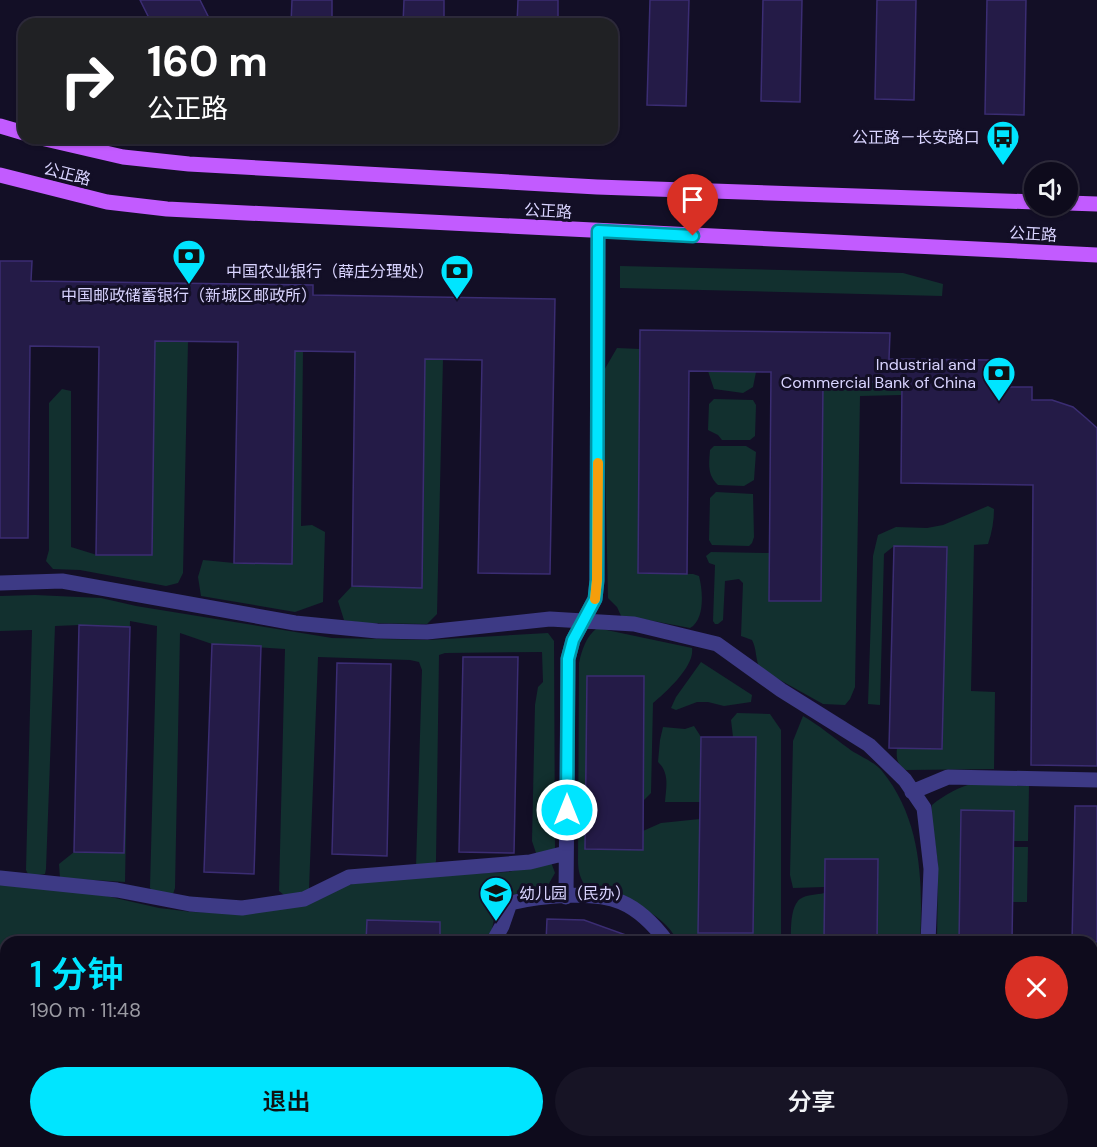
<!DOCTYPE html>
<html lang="zh">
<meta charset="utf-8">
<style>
body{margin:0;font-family:"DM Sans","Noto Sans SC",sans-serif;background:#171425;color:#f1f3f6;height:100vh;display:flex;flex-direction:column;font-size:22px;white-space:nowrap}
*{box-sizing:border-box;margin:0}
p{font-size:20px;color:#9b9ba3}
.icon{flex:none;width:33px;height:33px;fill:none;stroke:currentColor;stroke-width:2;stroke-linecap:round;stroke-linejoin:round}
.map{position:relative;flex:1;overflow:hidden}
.panel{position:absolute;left:0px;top:936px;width:1098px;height:212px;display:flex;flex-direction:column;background:#0e0b1c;border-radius:18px 18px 0 0;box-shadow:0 2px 4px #0004,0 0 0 2px #2e2b3b}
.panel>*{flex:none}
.banner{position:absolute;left:18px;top:18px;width:600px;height:126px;border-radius:18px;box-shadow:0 2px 4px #0004,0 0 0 2px #2e2b3b;background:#202124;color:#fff;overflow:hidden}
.controls{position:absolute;left:1024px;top:162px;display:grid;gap:12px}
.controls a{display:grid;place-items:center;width:54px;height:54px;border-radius:50%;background:#0e0b1c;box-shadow:0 2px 4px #0004,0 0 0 2px #2e2b3b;font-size:30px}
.pin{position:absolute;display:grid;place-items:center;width:51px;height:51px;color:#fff;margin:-62px -26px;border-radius:50% 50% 50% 0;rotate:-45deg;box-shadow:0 0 6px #0007}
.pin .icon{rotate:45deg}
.me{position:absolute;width:66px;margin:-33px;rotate:0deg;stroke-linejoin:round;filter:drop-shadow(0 0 4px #0008)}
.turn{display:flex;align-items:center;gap:21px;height:126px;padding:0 30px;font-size:27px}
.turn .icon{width:78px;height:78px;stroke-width:2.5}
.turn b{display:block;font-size:42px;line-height:51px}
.round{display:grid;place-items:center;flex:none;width:63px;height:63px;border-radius:32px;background:#171425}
.summary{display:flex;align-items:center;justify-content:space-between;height:102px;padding:0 30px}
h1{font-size:36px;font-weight:600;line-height:45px;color:#00e5ff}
.action{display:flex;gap:12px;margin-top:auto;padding:12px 30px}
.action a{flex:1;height:69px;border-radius:36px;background:#00e5ff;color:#111;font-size:24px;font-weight:600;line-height:69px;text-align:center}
.action a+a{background:#171425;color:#f1f3f6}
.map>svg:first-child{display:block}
.green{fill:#12302f}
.building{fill:#241b47;stroke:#3b2d73;stroke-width:1.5}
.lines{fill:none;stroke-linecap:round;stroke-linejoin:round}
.minor{stroke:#3d3a85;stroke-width:15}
.major{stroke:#c25bff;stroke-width:15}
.route-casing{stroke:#0095a6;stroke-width:15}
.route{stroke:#00e5ff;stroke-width:10}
.slow{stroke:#f59e0b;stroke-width:10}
.labels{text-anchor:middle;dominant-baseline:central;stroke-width:6;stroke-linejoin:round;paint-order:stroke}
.poi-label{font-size:16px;fill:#d9d4ff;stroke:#130f26;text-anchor:end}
.street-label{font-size:16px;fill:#d9d4ff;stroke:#130f26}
</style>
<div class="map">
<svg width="1097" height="1147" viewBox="0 0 1097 1147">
<rect width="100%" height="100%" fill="#130f26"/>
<!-- green -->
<path class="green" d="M 620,266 L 903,273 L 943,284 L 942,296 L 620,288 Z
M 155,341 L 188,341 L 183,573 L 178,583 L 166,586 L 80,570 L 53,569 L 46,561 L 49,550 L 49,403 L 62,389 L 71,391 L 71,547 L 97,555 L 152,555 Z
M 617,348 L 640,349 L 638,573 L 693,574 L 699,576 C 703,591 705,620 690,628 L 643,619 L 622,618 L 617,607 L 608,598 L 603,372 Z
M 295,351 L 303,351 L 301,526 L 312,525 L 325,532 L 323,602 L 295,612 L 201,596 L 198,577 L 203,560 L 234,563 L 292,563 Z
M 425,359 L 443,359 L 437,614 L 427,624 L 363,623 L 344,620 L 338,601 L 352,586 L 421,587 Z
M 708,371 L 756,372 L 753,387 L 743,393 L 714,389 Z
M 823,382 L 902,382 L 901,395 L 860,396 L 855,687 L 850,699 L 845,705 L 823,704 L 760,669 C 755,659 757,649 752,640 L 741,636 L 743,583 L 739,579 L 725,581 L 723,620 L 718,624 L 715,624 L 713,621 L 715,565 L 709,563 L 706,556 L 711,552 L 769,553 L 769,600 L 821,601 Z
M 714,399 L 753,400 L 756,405 L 755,436 L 750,440 L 722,440 L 718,435 L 708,430 L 709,404 Z
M 714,446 L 746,446 L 756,452 L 754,480 L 744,486 L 718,485 C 707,475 709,464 710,450 Z
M 716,492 L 753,494 L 754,537 L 752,543 L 749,546 L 712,545 L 709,540 L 710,498 Z
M 988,506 L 994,509 C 994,521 992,532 988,544 L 974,545 L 971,691 L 995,692 L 994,769 L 906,770 C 897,765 896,758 897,748 L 942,749 L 946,547 L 894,546 L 884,554 L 880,705 L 868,704 L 873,556 L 878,535 L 896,527 L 927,528 L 943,525 Z
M 35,595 L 101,598 L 136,606 L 332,638 L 428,640 L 548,633 L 554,641 L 555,850 L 537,856 L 532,841 L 535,705 L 538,687 L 543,682 L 542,652 L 445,653 L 439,655 L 436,861 L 435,864 L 416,867 L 422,670 L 419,662 L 410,660 L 318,657 L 309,889 L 298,898 L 284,895 L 279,891 L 285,649 L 212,644 L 180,633 L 175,888 L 173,894 L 155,893 L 150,888 L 157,626 L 130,621 L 125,882 L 60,878 L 59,864 L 74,852 L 79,625 L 55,626 L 46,869 L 45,874 L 29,876 L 26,870 L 32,630 L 0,631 L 0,596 Z
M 597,628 L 692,648 C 695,666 666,692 653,703 L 651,793 L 643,801 L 643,831 L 661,823 L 700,819 L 700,802 L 665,802 C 666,788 670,773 658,762 L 660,740 L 663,727 L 685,729 L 694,726 L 701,737 L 733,737 L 731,720 L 737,713 L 770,714 L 781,730 L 781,942 L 678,942 C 662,908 620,900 588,889 C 580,880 578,871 578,860 L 579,663 C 582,649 586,637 597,628 Z
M 701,662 L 752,695 L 751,702 L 724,706 L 708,702 L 697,702 L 676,710 L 671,708 L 676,697 Z
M 803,716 C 820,726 833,737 848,748 C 858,756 874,761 882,771 C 922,820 923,883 920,942 L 791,942 C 791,930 790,907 800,899 C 807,894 817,895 824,893 L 824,887 L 793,888 L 790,875 L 793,741 Z
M 974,783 L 1029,786 L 1028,841 L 1014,841 L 1014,811 L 961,810 L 959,942 L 937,942 L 938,864 L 931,813 L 932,805 C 944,795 959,787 974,783 Z
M 1014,847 L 1028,847 L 1027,902 L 1013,902 Z
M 551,862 L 555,873 L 547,887 L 507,896 L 497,902 L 491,935 L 487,942 L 440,942 L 440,922 L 367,920 L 366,942 L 6,942 L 6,1142 L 25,1142 L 25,1147 L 0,1147 L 0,885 L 89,892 L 159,908 L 192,912 L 244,913 L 341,886 L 371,881 L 443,875 L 508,872 Z
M 408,1142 L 730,1142 L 730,1147 L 408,1147 Z
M 758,1142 L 909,1142 L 909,1147 L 758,1147 Z
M 959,1142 L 1028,1142 L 1028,1147 L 959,1147 Z"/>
<!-- building -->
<path class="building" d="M 140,0 L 200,0 L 212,24 L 152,24 Z
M 292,0 L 332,0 L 332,24 L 291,24 Z
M 404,0 L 444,0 L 444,24 L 403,24 Z
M 518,0 L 558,0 L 558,24 L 517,24 Z
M 650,0 L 689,0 L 686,106 L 647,105 Z
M 763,0 L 802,0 L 800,102 L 761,101 Z
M 877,0 L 916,0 L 914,100 L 875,99 Z
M 987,0 L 1026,0 L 1024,115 L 985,114 Z
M 0,261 L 32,261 L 31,281 L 313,285 L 313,295 L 555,299 L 550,574 L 478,573 L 482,360 L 425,359 L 422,588 L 352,586 L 355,352 L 295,351 L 292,564 L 234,563 L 238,342 L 155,341 L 152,555 L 96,555 L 99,347 L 30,346 L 28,538 L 0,538 Z
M 640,330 L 890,333 L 889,359 L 989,360 L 989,387 L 1032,387 L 1032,400 L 1052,400 L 1073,407 L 1086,418 L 1097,428 L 1097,766 L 1031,765 L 1033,485 L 901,483 L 902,382 L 823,382 L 821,601 L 769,601 L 771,372 L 689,371 L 687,574 L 638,573 Z
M 894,546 L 947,547 L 942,749 L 889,748 Z
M 79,625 L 130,627 L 124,853 L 74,852 Z
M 212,644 L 261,646 L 254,874 L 204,872 Z
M 463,657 L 518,657 L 514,853 L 459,852 Z
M 337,663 L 391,664 L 387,856 L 332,854 Z
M 587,676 L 644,676 L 643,850 L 585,849 Z
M 701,737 L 756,737 L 753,933 L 698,933 Z
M 1075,806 L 1097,806 L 1097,942 L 1072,942 Z
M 961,810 L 1014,811 L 1012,942 L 959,942 Z
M 825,859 L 878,859 L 877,942 L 824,942 Z
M 547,919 L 584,920 L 637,939 L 637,942 L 546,942 Z
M 367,920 L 440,922 L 440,942 L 366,942 Z"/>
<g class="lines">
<!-- minor -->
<path class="minor" d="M 0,583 L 62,581 L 295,623 L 377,631 L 427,632 L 550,619 L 634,624 L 717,644 L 781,690 L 869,745 L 905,780 L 924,808 L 931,869 L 928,942
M 912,792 L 948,777 L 1097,780
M 0,878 L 117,890 L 190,904 L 242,908 L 304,899 L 349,877 L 530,862 L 566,853
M 566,897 L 568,659 L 573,640 L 595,599 L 597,581 L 598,231
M 493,942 L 502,926 L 510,903 C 540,896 593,890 621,902 C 640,910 655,926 667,942
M 1092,1030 L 1097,1030
M 397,1147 L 397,1142
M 922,1147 L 923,1142"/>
<!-- major -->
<path class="major" d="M 0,126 L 24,133
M 41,138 L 123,157 L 189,164 L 597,187 L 1035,202
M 0,175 L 107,202 L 167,209 L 1097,255
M 1068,203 L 1097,204"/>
</g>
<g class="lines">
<defs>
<path id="route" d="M 567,810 L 568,659 L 573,640 L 595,599 L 597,580 L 598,231 L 693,236"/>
</defs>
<!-- route casing -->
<use href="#route" class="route-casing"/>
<!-- route -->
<use href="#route" class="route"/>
<!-- slow -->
<path class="slow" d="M 595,599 L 597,580 L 598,463"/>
</g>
<!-- icons -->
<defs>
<symbol id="bus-pin" viewBox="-11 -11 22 30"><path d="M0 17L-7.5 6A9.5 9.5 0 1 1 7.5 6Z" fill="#00e5ff" stroke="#130f26"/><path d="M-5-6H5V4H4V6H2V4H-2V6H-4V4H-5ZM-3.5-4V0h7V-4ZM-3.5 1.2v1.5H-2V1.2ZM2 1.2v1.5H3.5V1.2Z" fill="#111"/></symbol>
<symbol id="bank-pin" viewBox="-11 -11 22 30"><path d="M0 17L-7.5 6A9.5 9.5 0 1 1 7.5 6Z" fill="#00e5ff" stroke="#130f26"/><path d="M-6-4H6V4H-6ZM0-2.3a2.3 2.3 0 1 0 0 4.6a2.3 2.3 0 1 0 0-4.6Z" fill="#111"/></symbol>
<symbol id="school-pin" viewBox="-11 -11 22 30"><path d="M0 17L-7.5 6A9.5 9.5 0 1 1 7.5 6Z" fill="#00e5ff" stroke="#130f26"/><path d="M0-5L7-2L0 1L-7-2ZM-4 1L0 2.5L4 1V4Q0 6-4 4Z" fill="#111"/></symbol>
</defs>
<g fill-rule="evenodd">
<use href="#bus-pin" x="984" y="118" width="38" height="52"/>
<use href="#bank-pin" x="170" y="237" width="38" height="52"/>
<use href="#bank-pin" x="438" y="252" width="38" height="52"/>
<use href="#bank-pin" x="980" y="354" width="38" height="52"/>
<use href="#school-pin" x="477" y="874" width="38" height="52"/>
</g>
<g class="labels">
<!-- poi labels -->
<g class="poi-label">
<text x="980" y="137">公正路－长安路口</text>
<text x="434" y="271">中国农业银行（薛庄分理处）</text>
<text x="189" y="295" text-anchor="middle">中国邮政储蓄银行（新城区邮政所）</text>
<text x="976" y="364">Industrial and<tspan x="976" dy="18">Commercial Bank of China</tspan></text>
<text x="519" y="893" text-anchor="start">幼儿园（民办）</text>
</g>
<!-- street labels -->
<g class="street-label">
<text transform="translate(67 174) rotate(14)">公正路</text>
<text transform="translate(548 211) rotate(3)">公正路</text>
<text transform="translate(1033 234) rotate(3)">公正路</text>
</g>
</g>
</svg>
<div class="controls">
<a><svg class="icon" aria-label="sound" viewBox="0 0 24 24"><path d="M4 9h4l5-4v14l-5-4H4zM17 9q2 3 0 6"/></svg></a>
</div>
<div class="pin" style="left:693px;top:236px;background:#d93025"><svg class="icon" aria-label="arrive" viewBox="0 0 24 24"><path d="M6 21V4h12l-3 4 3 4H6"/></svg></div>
<svg class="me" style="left:567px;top:810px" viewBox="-20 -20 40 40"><circle r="17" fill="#00e5ff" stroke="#fff" stroke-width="3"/><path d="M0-11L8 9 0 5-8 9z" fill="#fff"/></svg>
<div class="banner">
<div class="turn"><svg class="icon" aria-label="right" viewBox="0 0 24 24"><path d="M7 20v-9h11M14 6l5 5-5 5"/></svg><div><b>160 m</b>公正路</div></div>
</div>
<section class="panel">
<div class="summary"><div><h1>1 分钟</h1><p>190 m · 11:48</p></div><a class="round" style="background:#d93025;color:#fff"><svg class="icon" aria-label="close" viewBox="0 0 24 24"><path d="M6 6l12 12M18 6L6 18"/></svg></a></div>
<div class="action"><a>退出</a><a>分享</a></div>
</section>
</div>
